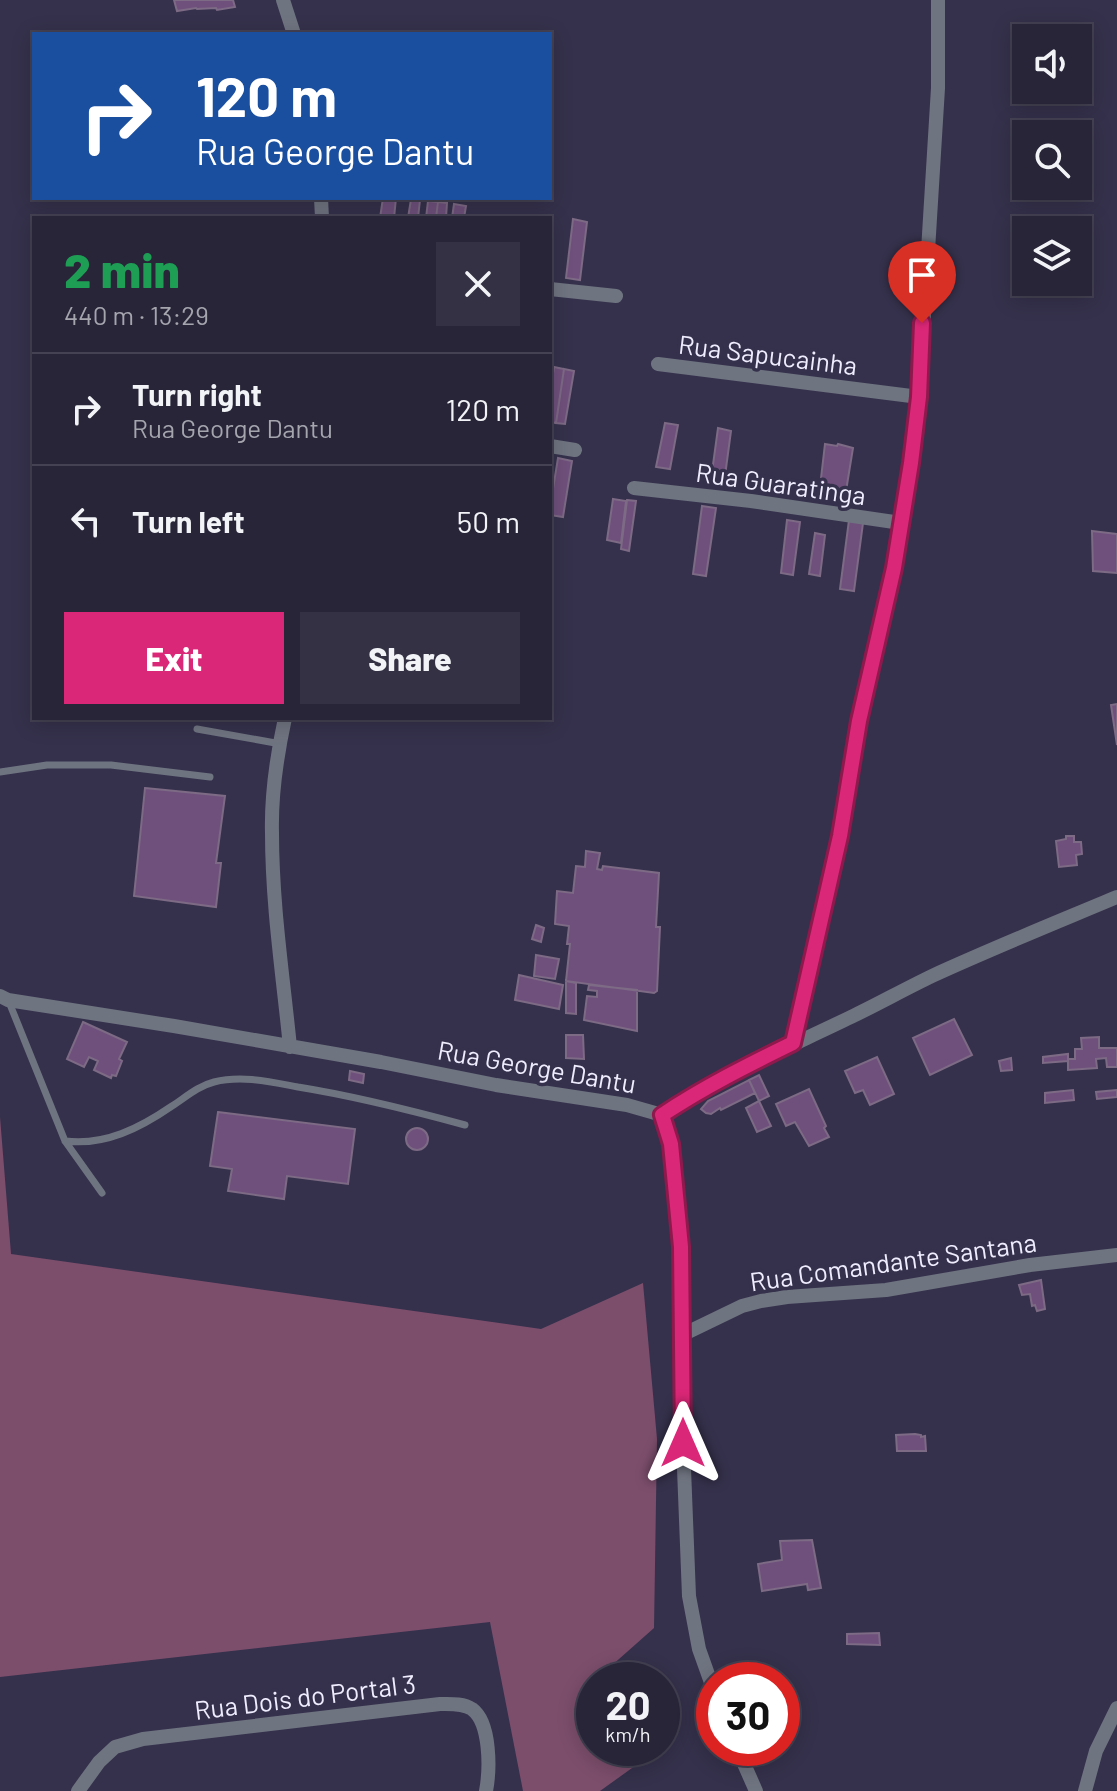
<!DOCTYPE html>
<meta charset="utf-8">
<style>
body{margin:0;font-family:Barlow,sans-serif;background:#343144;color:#f1f3f6;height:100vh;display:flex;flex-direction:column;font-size:30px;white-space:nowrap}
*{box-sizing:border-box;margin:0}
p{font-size:26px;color:#a5a5ae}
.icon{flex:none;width:44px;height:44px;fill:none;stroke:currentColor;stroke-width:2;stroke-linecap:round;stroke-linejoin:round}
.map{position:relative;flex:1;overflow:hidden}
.panel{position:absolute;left:32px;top:216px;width:520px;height:504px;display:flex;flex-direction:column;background:#282539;border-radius:0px;box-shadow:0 4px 20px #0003,0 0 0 2px #444253}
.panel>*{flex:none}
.top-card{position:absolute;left:32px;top:32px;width:520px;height:168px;border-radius:0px;box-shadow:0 4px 20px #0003,0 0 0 2px #444253;background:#1a4fa0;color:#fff;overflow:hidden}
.tools{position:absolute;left:1012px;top:24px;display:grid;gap:16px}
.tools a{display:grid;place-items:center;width:80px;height:80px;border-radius:0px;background:#282539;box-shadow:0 4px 20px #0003,0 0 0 2px #444253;font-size:40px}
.speed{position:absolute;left:576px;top:1662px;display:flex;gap:16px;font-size:40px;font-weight:700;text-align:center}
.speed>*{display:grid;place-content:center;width:104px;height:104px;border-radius:50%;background:#282539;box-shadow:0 4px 20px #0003,0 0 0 2px #444253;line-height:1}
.speed small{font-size:20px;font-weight:400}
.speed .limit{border:12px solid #d22;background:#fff;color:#111}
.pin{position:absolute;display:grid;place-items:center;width:68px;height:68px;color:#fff;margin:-82px -34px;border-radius:50% 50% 50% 0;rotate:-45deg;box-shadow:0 0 8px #0007}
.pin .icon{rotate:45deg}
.me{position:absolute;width:88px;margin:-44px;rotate:0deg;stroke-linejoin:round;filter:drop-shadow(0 0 6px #0008)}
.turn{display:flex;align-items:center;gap:28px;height:168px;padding:0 32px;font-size:36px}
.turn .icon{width:104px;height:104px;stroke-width:2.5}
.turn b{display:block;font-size:56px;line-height:68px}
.round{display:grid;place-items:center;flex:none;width:84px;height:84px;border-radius:0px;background:#343144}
.overview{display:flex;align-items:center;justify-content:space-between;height:136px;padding:0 32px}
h1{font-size:48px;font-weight:800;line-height:60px;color:#1e9e55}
.primary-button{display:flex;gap:16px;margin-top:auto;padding:16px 32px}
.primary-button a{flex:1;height:92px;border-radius:0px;background:#db2777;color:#fff;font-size:32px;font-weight:800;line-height:92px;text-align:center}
.primary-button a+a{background:#343144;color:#f1f3f6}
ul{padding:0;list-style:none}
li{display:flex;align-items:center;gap:24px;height:112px;padding:0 32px;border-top:2px solid #444253}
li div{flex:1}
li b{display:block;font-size:30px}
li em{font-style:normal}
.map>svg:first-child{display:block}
.green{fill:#7c4e6c}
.building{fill:#6f507c;stroke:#7d6a85;stroke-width:2}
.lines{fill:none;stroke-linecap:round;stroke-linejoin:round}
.service{stroke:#6f7481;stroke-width:7}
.minor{stroke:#6f7481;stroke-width:14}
.route-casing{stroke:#8e194d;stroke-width:20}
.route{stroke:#db2777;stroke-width:14}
.labels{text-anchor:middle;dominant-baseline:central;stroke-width:7;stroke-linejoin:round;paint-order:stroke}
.street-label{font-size:26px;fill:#eeecfd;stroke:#35314c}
</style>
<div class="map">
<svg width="1117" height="1791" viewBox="0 0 1117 1791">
<rect width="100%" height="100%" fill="#35314c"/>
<!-- green -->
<path class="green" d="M 0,1117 L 11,1254 L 541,1329 L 643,1283 L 657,1439 L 654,1628 L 610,1667 L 613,1680 L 594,1680 L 594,1748 L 634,1748 L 639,1763 L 600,1791 L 523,1791 L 490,1622 L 0,1677 Z"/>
<!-- building -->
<path class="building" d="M 174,0 L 233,0 L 235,7 L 217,10 L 216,8 L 197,9 L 196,8 L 177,11 Z
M 383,198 L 396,198 L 394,218 L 380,218 Z
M 411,199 L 420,200 L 418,218 L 408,218 Z
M 428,201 L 438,202 L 436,218 L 426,218 Z
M 438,202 L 447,203 L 446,218 L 436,218 Z
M 454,204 L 466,206 L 464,218 L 452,218 Z
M 573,219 L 587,222 L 580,280 L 566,278 Z
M 554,367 L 564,369 L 556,423 L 550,422 L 550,393 Z
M 564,369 L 574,371 L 565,424 L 556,423 Z
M 665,423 L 678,425 L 670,469 L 656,467 Z
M 718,428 L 731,431 L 725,476 L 712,472 Z
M 825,444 L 837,446 L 838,444 L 853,448 L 846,491 L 820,487 Z
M 558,458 L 572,461 L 563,517 L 550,515 L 550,488 L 553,489 Z
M 613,499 L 626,501 L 621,543 L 607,540 Z
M 627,500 L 636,501 L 629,551 L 621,549 Z
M 702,506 L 716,508 L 706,576 L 693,574 Z
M 787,520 L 800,522 L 793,575 L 781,573 Z
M 849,520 L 863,523 L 854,591 L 840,589 Z
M 1092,531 L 1117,534 L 1117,573 L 1093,571 Z
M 815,533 L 825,535 L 820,576 L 809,574 Z
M 1117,704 L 1117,745 L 1111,705 Z
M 145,788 L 225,796 L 216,863 L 221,863 L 216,907 L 134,896 Z
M 1066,836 L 1074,836 L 1074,842 L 1081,842 L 1082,854 L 1076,855 L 1077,865 L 1059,867 L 1056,841 L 1066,839 Z
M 586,851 L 600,853 L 597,869 L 602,870 L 603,866 L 659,873 L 656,927 L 660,927 L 657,991 L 654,993 L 566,981 L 570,944 L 567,944 L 569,926 L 555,924 L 557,891 L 573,893 L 576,866 L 585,867 Z
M 536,925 L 544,928 L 541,942 L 532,939 Z
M 536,955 L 559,959 L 555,979 L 534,976 Z
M 519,975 L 563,985 L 559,1009 L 515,1000 Z
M 566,981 L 576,983 L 576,1014 L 566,1013 Z
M 589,985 L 637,990 L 637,1031 L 584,1020 L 587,996 L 597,997 L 597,991 L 588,990 Z
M 954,1019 L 972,1055 L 930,1075 L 913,1038 Z
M 83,1022 L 127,1042 L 119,1059 L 122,1061 L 116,1076 L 112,1075 L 111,1078 L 94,1070 L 98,1061 L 89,1057 L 84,1067 L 67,1059 Z
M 566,1035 L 583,1035 L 584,1059 L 566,1058 Z
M 1099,1037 L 1099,1048 L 1117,1048 L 1117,1067 L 1107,1067 L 1106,1058 L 1096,1059 L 1097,1068 L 1068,1070 L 1068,1059 L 1075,1059 L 1075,1049 L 1082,1049 L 1081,1038 Z
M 1068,1054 L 1068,1061 L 1043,1063 L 1043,1057 Z
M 877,1057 L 894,1094 L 870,1105 L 863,1090 L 855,1093 L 845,1071 Z
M 1011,1058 L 1012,1070 L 1001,1071 L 999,1061 Z
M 350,1071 L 364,1074 L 363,1083 L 349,1080 Z
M 759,1075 L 769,1096 L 759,1101 L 749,1080 Z
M 749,1080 L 755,1093 L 721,1110 L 720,1108 L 711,1114 L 706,1113 L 701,1109 L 708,1101 Z
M 809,1089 L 826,1126 L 824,1128 L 829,1137 L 809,1146 L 795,1122 L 786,1126 L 776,1104 Z
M 1073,1090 L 1074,1100 L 1045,1103 L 1045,1093 Z
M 1117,1090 L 1117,1097 L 1097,1099 L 1096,1092 Z
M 759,1101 L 771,1126 L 757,1132 L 746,1108 Z
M 218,1112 L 355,1129 L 348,1184 L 287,1176 L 284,1199 L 228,1191 L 232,1169 L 210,1166 Z
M406 1139a11 11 0 1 1 22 0a11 11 0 1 1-22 0Z
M 1041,1280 L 1045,1309 L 1037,1311 L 1035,1305 L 1032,1306 L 1030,1294 L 1022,1295 L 1019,1285 Z
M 915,1434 L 921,1435 L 921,1437 L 925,1436 L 926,1451 L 897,1451 L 896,1435 Z
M 812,1540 L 821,1588 L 808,1590 L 807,1584 L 762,1591 L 758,1564 L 782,1560 L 780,1541 Z
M 879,1633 L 880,1645 L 847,1644 L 847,1634 Z"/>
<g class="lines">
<!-- service -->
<path class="service" d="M 197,729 L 281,744
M 0,772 L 47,765 L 111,765 L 210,777
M 9,1002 L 65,1141 L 102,1193
M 65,1141 C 105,1146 140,1128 172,1106 C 186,1097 198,1086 214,1082 C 242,1075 271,1082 298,1087 C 354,1096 410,1110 465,1125"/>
<!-- minor -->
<path class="minor" d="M 283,0 L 294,34
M 321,198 L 322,218
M 550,289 L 616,296
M 658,364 L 919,397
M 550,446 L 575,450
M 634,488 L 751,501 L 901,523
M 285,718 C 277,755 271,795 272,833 C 272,905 283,976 290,1047
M 0,996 L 8,1000 L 174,1026 L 381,1062 L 496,1085 L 627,1105 L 662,1115
M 793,1043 L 840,836 L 859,721 L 894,568 L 911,463 L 919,397 L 938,88 L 938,0
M 662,1115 L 671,1144 L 681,1247 L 683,1443 L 689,1596 L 699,1649 L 714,1691
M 662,1115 C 722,1075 787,1048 851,1017 C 878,1004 905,989 932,976 C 993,948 1055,923 1117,897
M 682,1335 L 742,1306 L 761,1301 L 787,1297 L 886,1290 L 1030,1265 L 1117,1255
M 737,1748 L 756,1791
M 78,1791 L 99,1762 L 115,1747 L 143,1739 L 440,1704 C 450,1704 463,1703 472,1709 C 491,1723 490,1770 486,1791
M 1085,1791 L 1096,1751 L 1117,1708"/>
</g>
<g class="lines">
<defs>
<path id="route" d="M 683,1443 L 681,1247 L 671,1144 L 662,1115 C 704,1087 748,1065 793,1043 L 840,836 L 859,721 L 894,568 L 911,463 L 919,397 L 922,323"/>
</defs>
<!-- route casing -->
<use href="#route" class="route-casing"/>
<!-- route -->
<use href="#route" class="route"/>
</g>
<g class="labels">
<!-- street labels -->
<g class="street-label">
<text transform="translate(768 354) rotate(7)">Rua Sapucainha</text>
<text transform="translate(781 483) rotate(8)">Rua Guaratinga</text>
<text transform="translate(537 1066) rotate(10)">Rua George Dantu</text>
<text transform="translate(893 1261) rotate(-8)">Rua Comandante Santana</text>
<text transform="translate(305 1696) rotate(-7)">Rua Dois do Portal 3</text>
</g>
</g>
</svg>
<div class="tools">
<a><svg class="icon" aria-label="sound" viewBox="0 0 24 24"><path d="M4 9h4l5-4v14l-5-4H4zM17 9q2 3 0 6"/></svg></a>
<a><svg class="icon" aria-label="search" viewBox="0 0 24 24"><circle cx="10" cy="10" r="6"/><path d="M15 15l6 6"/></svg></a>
<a><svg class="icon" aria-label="layers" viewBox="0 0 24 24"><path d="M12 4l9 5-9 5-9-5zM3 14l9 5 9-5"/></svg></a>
</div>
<div class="speed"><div>20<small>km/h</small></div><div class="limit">30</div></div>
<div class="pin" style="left:922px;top:323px;background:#d93025"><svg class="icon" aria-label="arrive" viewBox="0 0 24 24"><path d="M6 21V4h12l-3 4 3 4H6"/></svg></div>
<svg class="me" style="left:683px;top:1443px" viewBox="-20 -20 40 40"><path d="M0-17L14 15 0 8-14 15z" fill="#db2777" stroke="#fff" stroke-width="4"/></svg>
<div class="top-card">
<div class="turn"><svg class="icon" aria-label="right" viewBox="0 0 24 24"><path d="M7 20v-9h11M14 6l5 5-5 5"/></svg><div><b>120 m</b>Rua George Dantu</div></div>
</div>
<section class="panel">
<div class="overview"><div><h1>2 min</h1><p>440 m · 13:29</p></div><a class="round"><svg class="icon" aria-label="close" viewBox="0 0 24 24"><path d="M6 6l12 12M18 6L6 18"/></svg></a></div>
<ul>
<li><svg class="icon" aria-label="right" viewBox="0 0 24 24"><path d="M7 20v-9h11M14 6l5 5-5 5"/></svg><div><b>Turn right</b><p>Rua George Dantu</p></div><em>120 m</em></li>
<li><svg class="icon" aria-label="left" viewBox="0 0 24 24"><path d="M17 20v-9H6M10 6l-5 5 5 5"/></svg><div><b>Turn left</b></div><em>50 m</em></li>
</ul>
<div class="primary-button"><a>Exit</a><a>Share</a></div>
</section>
</div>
